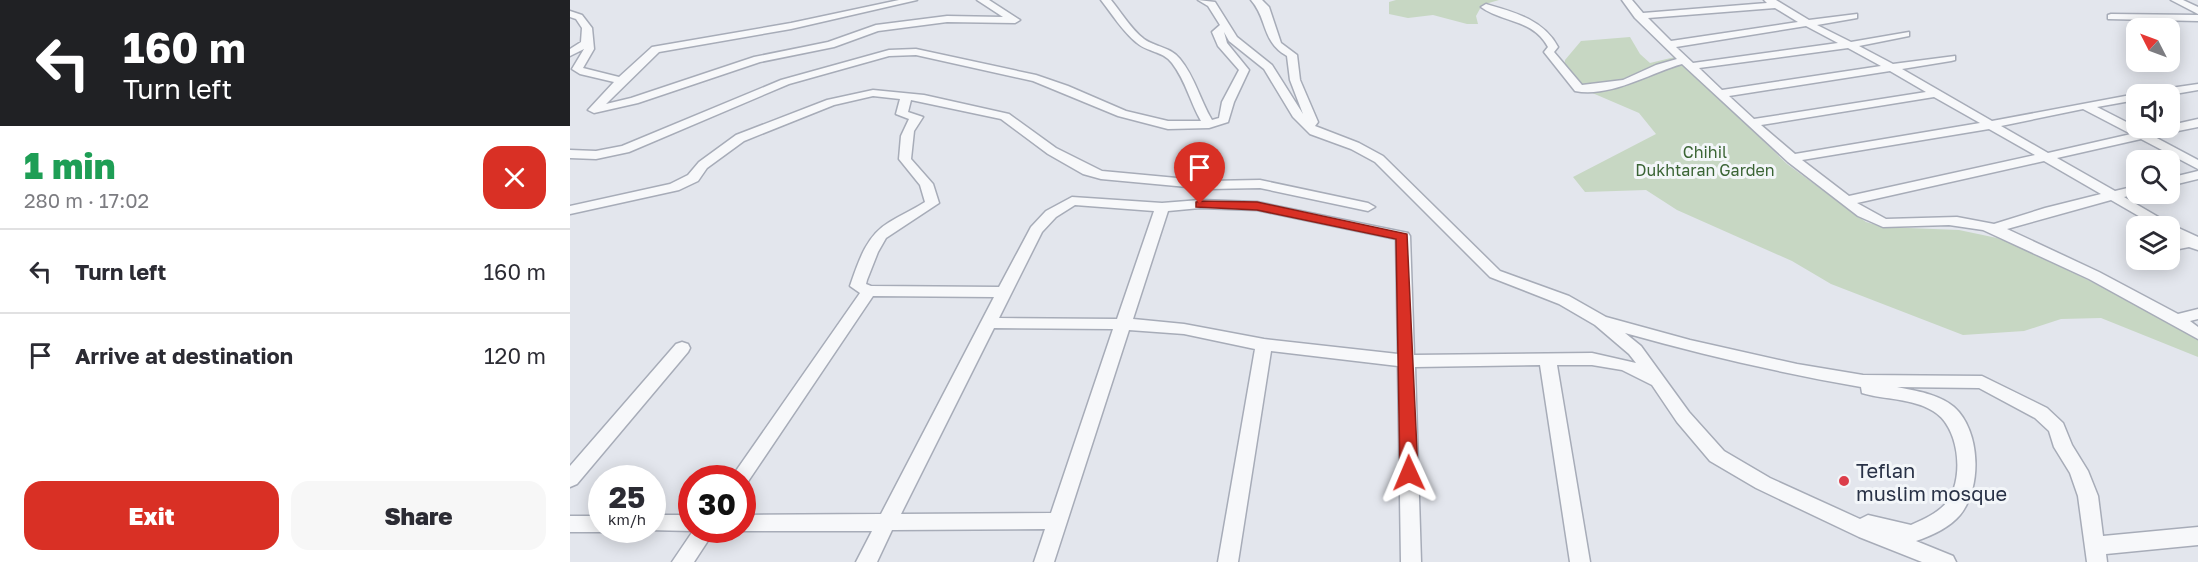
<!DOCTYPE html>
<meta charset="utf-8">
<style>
body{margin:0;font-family:"Golos Text",sans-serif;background:#f7f7f7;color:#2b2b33;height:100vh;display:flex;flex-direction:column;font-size:22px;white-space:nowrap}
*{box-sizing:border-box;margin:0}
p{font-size:20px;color:#7c7c81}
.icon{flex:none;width:33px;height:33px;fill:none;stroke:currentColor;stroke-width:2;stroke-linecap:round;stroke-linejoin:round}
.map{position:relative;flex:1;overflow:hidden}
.details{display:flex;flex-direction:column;background:#fff;width:570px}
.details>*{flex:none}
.top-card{background:#202124;color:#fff;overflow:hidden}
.needle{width:39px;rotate:312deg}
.controls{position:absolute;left:1556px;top:18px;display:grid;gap:12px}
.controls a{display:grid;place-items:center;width:54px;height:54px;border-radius:12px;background:#fff;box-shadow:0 3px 15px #0003;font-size:30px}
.speed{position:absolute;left:18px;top:465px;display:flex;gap:12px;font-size:30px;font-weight:700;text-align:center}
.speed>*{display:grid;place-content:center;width:78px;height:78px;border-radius:50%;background:#fff;box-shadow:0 3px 15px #0003;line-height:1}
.speed small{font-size:15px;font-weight:400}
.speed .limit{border:9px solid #d22;background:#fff;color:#111}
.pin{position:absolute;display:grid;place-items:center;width:51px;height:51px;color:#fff;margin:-62px -26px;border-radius:50% 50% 50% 0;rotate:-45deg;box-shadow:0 0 6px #0007}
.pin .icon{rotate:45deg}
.me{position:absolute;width:66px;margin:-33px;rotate:359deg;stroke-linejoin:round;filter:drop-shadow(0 0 4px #0008)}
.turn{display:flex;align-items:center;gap:21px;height:126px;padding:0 24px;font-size:27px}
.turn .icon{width:78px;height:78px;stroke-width:2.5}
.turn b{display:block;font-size:42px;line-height:51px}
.round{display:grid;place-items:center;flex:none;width:63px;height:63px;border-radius:18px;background:#f7f7f7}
.summary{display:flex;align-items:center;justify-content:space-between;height:102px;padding:0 24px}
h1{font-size:36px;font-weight:800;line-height:45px;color:#1e9e55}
.action{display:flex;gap:12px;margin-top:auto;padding:12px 24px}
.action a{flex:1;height:69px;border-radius:18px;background:#d93025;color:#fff;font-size:24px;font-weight:800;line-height:69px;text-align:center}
.action a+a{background:#f7f7f7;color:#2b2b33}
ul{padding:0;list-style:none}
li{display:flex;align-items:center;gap:18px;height:84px;padding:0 24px;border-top:2px solid #e1e1e2}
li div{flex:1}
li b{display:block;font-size:22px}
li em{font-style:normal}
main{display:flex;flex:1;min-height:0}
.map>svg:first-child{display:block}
.green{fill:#c7d7c3}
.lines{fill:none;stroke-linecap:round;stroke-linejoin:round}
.minor-casing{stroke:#a7acb8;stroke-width:3}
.minor{fill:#f7f8fa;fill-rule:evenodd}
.route{fill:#d93025;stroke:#8d1f18;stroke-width:1.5}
.poi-dot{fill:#dc3d4a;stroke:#f3f6f9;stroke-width:2}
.labels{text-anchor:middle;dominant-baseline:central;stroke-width:6;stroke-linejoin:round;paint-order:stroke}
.park-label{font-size:16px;fill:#3a6434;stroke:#f3f6f9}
.near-poi-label{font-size:20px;fill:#293247;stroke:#f3f6f9;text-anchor:start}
</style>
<main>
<section class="details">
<div class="top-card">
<div class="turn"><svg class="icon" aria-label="left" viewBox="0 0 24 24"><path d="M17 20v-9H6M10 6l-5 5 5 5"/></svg><div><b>160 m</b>Turn left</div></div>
</div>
<div class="summary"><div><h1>1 min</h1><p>280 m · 17:02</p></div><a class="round" style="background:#d93025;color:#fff"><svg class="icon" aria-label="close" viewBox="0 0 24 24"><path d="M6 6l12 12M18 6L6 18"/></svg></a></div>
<ul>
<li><svg class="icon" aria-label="left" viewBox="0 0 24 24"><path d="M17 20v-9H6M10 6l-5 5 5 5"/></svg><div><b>Turn left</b></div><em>160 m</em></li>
<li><svg class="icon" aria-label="arrive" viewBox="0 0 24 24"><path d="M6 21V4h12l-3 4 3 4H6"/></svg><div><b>Arrive at destination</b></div><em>120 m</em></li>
</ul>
<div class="action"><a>Exit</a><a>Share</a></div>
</section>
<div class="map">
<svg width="1628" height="562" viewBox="0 0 1628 562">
<rect width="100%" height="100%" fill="#e3e6ed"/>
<!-- green -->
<path class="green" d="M 826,0 L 929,0 L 912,5 L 906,16 L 908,24 L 897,24 L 863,15 L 838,18 L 819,14 L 819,2 Z
M 1060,37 L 1070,54 L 1080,63 L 1105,57 L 1138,87 L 1217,164 L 1296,222 L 1313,227 L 1389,230 L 1427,238 L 1453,248 L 1581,311 L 1628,340 L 1628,357 L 1531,318 L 1491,319 L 1454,331 L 1393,335 L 1261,284 L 1222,261 L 1107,210 L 1076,190 L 1015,192 L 1003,177 L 1086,134 L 1069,113 L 1013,89 L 994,68 L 995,60 L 1011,41 Z"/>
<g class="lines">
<defs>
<path id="minor" d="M 329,0 L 347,0 L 221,29 L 89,52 L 36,104 L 61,98 L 184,57 L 258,42 L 306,25 L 377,16 L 433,17 L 407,0 L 419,0 L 450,20 L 445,23 L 377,22 L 308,31 L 264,47 L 190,62 L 68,103 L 24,113 L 18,110 L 44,82 L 10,74 L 2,69 L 14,49 L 0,56 L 0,49 L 11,42 L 12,28 L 6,19 L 0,17 L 0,11 L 12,15 L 22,28 L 24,49 L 13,68 L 49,77 L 82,47 L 221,23 Z
M 531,0 L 541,0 C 551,12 561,29 574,39 C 585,47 601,47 610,59 C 625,77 630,100 642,120 L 649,118 L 652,102 L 669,70 L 648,46 L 642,32 L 650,25 L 638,6 L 628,0 L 645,2 L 667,37 L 702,65 L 733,114 L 720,80 L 717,56 C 691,41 698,19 681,0 L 692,0 L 699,7 L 711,43 L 727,55 L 730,80 L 748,122 L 745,126 L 789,143 L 813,156 L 930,271 L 999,296 L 1036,317 L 1120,340 L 1227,364 L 1293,375 L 1412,376 L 1477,408 L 1493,423 L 1502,445 L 1518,471 L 1528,496 L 1533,536 L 1628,527 L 1628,545 L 1536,554 L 1537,562 L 1517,562 L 1508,496 L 1500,473 L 1484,447 L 1479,431 L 1465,418 L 1409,388 L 1327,387 C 1346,391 1369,394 1384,407 C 1411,431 1412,488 1390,515 C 1380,527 1361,536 1346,541 L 1383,556 L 1386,562 L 1352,562 L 1289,537 L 1186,488 L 1140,461 L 1107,422 L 1082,385 L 1052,370 L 1022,365 L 987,365 L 1020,562 L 1000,562 L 970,365 L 845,367 L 851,562 L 831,562 L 828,366 L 701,351 L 668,562 L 648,562 L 685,349 L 614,334 L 559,330 L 484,562 L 464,562 L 475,529 L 322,530 L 307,562 L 286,562 L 302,531 L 172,531 L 167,530 L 172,530 L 172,515 L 311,514 L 424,297 L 303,296 L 177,483 L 172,485 L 172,478 L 161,478 L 290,293 L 280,286 C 288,263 296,236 318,223 C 330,215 343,210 355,202 L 350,185 L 329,159 L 331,136 L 339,119 L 326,114 L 330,99 L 303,96 L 264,105 L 174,141 L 137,168 L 128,181 L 109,190 L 0,214 L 0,206 L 100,184 L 118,175 L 129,162 L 166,135 L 257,100 L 303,90 L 354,95 L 439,114 L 486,148 L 532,171 L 639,181 L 690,180 L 798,203 L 805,207 L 798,211 L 690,188 L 639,189 L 531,179 L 513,174 L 478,154 L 431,119 L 341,100 L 338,112 L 353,117 L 344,131 L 341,159 L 363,184 L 369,203 L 316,238 L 308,252 L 297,280 L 296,284 L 301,286 L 429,287 L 461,227 L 476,211 L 502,197 L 592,203 L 630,200 L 687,202 L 838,233 L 840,236 L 844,355 L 1022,353 L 1066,363 L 1059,354 L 1025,325 L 989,304 L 920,277 L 805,162 L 781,149 L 740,134 L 723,117 L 694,69 L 659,41 L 654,32 L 657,43 L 679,70 L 664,102 L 658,122 L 639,128 L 598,129 L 548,116 L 463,81 L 346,55 L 319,56 L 219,84 L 59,152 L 26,159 L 0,158 L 0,150 L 26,151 L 52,146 L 211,80 L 319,50 L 346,49 L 466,75 L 498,86 L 556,111 L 598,121 L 631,121 C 620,102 616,81 602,63 C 593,51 577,52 567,43 C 553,32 542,14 531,0 ZM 505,205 L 584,211 L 547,319 L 429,318 L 472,232 L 486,217 ZM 630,208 L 687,210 L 826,239 L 828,354 L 694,339 L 614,324 L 563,319 L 598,211 ZM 424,328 L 543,329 L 481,513 L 331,514 ZM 1055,333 C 1133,355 1211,373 1291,387 L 1292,393 C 1315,400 1342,398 1363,411 C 1389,426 1394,475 1379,499 C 1371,512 1354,519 1341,525 L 1298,515 L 1290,519 L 1200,478 L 1154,451 L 1119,412 L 1071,346 Z
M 1052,0 L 1062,0 L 1073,13 L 1197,3 L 1194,0 L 1206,0 L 1239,20 L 1287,14 L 1287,18 L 1247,25 L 1281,42 L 1339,32 L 1339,36 L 1289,46 L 1323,64 L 1385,56 L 1385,60 L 1381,61 L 1332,69 L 1422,121 L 1566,94 L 1569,94 L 1566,94 L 1566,100 L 1527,107 L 1574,131 L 1628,119 L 1628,127 L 1583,136 L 1628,160 L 1628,169 L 1571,139 L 1487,158 L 1545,191 L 1566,186 L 1568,194 L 1554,197 L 1602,225 L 1628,237 L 1628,250 L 1619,247 L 1599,251 L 1599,243 L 1609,241 L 1599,235 L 1599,226 L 1586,226 L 1541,200 L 1437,229 L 1529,272 L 1608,314 L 1628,309 L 1628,319 L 1620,321 L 1628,327 L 1628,339 L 1519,279 L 1413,230 L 1379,225 L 1313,227 L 1288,216 L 1218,162 L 1112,64 C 1080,73 1040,98 1005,91 L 974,52 L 978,47 C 963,19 933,23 911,7 L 916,4 C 944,12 974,20 988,47 L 984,52 L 1012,85 L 1053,80 L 1086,65 L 1107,59 L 1065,18 ZM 1205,8 L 1228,22 L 1101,41 L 1078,18 ZM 1236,26 L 1268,43 L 1123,63 L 1106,47 ZM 1278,48 L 1311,66 L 1152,90 L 1129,68 ZM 1320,71 L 1356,92 L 1184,119 L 1159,96 ZM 1364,97 L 1410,123 L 1225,154 L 1191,125 ZM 1513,109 L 1561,134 L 1478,153 L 1431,126 ZM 1419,129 L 1465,155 L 1279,196 L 1232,160 ZM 1474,161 L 1531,194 L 1475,208 L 1424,224 L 1387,217 L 1316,219 L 1287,203 Z
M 1601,0 L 1613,0 L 1628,7 L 1628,14 Z
M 1541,14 L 1628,15 L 1628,21 L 1538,19 L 1538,15 Z
M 1628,84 L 1628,90 L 1599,95 L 1574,94 L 1580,91 Z
M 1628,171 L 1628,179 L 1599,186 L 1599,178 Z
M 112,342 L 118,344 L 120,348 L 118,352 L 7,484 L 0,487 L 0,466 L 106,344 Z
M 82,515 L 122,515 L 122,530 L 145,530 L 124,562 L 102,562 L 123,531 L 77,530 L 82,530 Z
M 0,516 L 32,516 L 32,530 L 39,530 L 32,532 L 0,532 Z"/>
</defs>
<!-- minor casing -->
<use href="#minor" class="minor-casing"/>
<!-- minor -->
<use href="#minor" class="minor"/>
</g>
<!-- route -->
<path class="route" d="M 630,201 L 687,202 L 837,234 L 848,473 L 845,478 L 839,480 L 833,478 L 830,473 L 826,239 L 687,210 L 626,207 L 626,202 Z"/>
<!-- markers -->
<circle class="poi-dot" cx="1274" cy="481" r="6"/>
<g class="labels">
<!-- park labels -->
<g class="park-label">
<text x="1135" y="152">Chihil<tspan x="1135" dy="18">Dukhtaran Garden</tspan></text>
</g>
<!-- near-poi labels -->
<g class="near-poi-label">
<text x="1286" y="470">Teflan<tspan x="1286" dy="23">muslim mosque</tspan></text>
</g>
</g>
</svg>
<div class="controls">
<a><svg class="needle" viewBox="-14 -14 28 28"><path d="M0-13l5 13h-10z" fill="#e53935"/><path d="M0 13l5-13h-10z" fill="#7c7c81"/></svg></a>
<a><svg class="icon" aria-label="sound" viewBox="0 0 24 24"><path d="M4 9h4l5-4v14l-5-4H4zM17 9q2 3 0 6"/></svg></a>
<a><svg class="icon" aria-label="search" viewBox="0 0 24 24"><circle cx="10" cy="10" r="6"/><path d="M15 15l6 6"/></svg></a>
<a><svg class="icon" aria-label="layers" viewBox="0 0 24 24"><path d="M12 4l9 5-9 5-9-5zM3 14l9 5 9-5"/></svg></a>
</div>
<div class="speed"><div>25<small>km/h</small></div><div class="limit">30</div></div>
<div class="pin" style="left:630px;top:204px;background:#d93025"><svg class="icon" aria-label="arrive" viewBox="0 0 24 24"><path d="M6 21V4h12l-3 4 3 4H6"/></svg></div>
<svg class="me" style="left:839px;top:473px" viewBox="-20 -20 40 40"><path d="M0-17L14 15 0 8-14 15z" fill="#d93025" stroke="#fff" stroke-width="4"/></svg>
</div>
</main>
